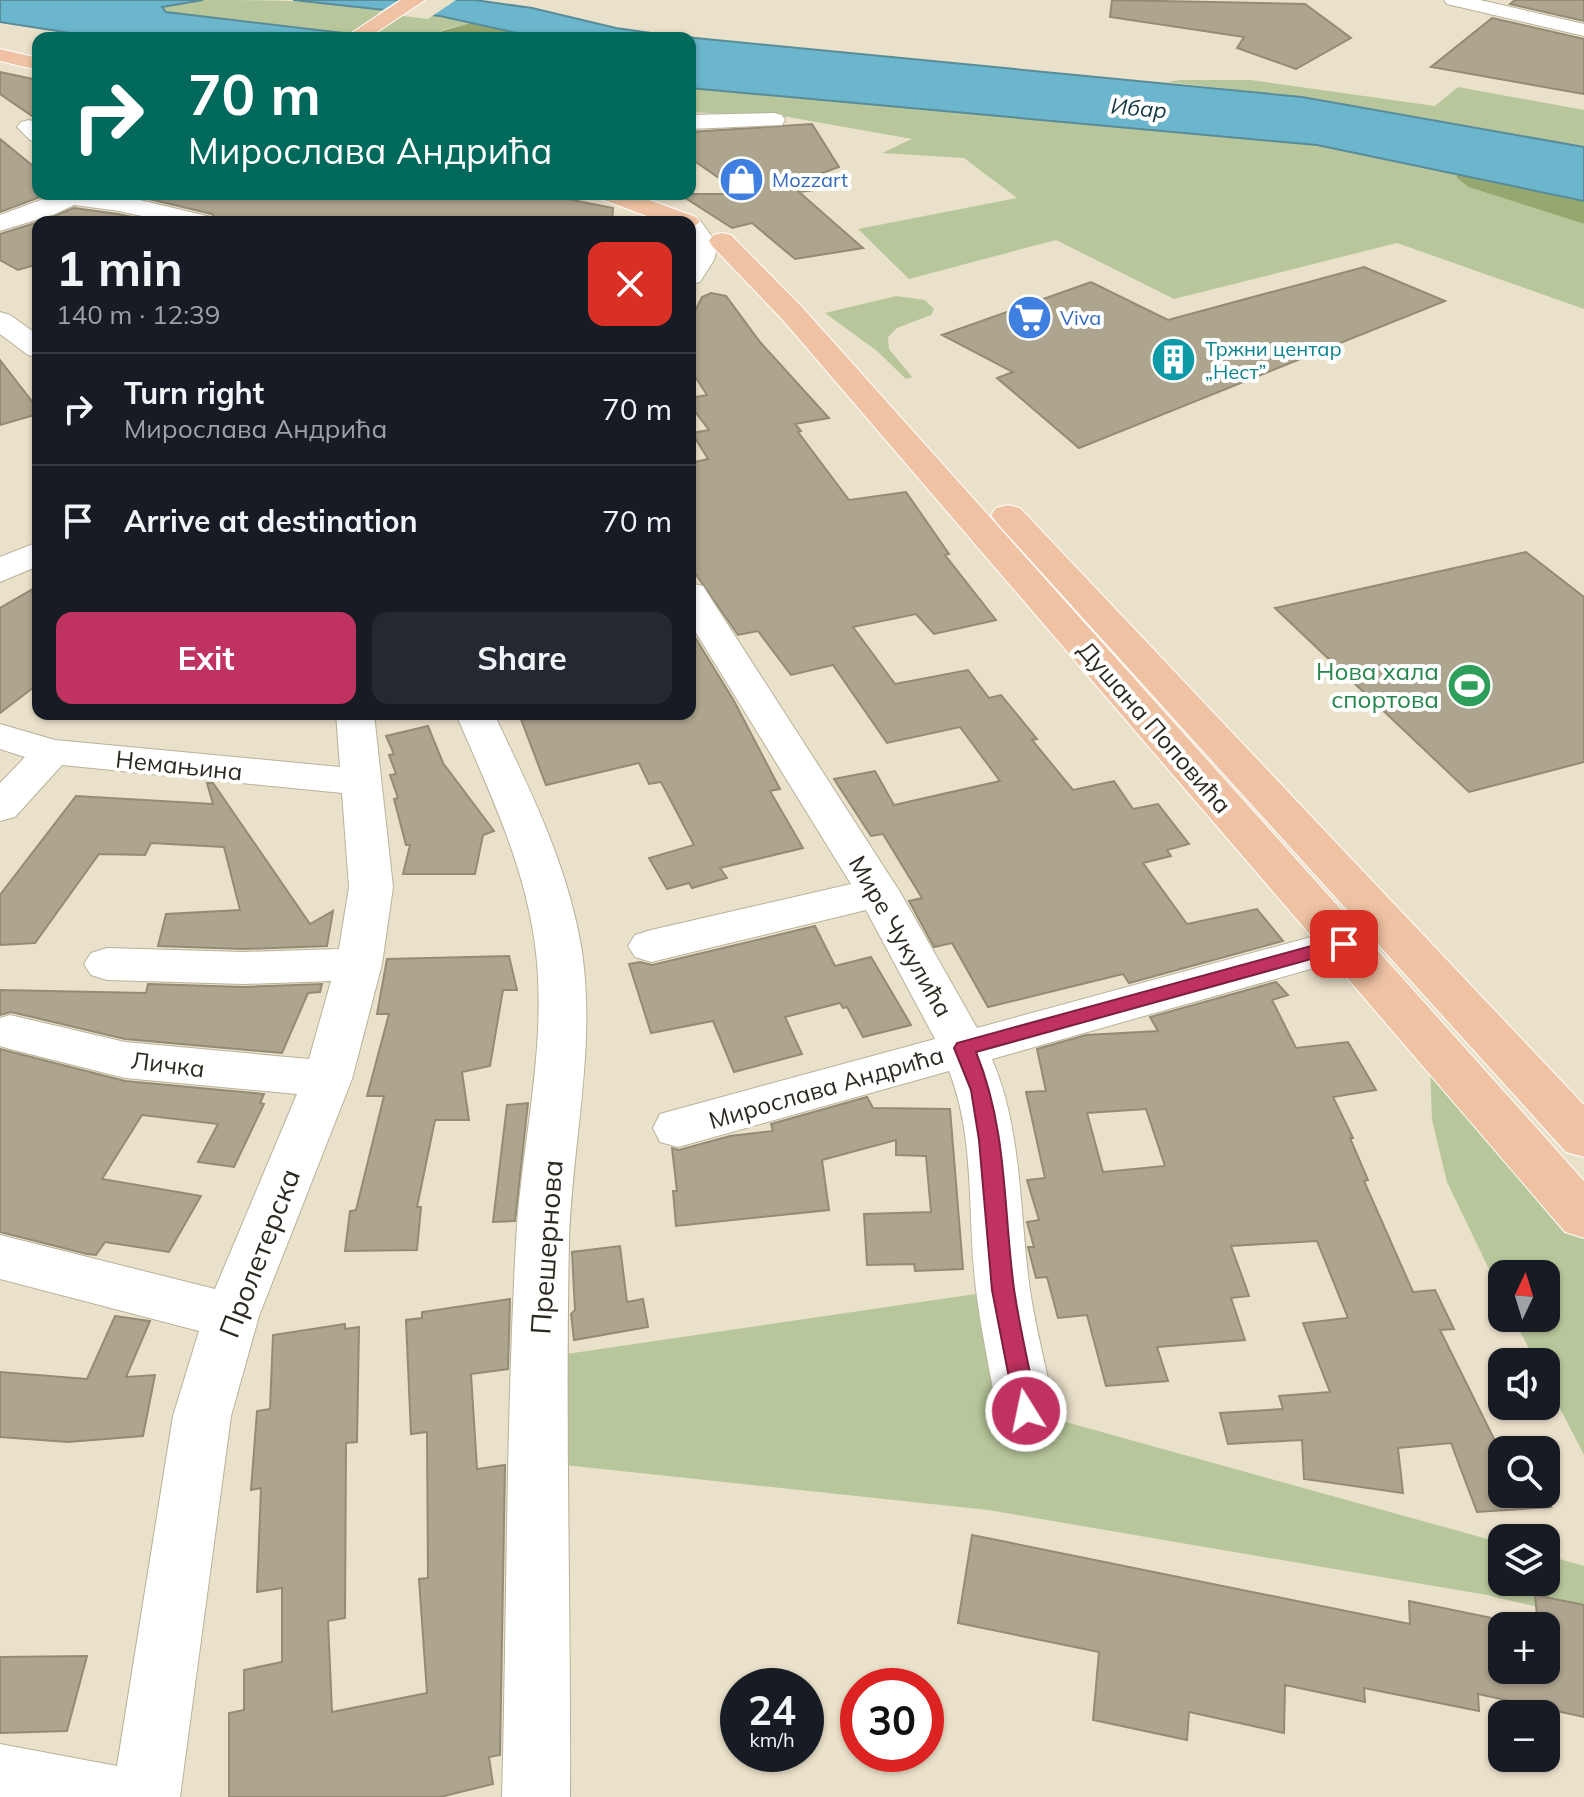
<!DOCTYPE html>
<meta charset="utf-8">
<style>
body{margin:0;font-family:Mulish,sans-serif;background:#242831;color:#f1f3f6;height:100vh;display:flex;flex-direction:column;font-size:30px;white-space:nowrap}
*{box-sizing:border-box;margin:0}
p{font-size:26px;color:#9ea1a6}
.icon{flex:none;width:44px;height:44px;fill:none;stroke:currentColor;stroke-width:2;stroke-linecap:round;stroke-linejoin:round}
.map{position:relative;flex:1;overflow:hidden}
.sheet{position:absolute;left:32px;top:216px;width:664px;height:504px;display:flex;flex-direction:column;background:#171b24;border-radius:16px;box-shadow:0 2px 6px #0004}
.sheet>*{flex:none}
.banner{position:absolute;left:32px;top:32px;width:664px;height:168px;border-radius:16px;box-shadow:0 2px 6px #0004;background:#00695c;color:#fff;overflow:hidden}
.needle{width:52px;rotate:4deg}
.tools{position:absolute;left:1488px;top:1260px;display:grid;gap:16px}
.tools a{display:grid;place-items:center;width:72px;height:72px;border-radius:16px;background:#171b24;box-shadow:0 2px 6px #0004;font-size:40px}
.speed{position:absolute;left:720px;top:1668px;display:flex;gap:16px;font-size:40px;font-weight:700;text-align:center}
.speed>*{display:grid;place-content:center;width:104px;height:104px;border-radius:50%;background:#171b24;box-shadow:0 2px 6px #0004;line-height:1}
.speed small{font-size:20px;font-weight:400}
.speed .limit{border:12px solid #d22;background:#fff;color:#111}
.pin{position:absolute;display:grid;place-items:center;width:68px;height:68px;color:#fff;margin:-34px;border-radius:16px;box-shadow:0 4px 12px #0006}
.me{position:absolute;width:88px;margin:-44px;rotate:350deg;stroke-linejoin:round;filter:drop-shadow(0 0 6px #0008)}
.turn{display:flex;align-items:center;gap:28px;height:168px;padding:0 24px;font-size:36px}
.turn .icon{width:104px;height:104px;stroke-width:2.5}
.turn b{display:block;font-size:56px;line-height:68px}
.round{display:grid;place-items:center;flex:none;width:84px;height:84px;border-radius:16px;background:#242831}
.headline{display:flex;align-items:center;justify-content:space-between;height:136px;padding:0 24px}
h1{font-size:48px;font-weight:700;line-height:60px}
.button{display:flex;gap:16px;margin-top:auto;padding:16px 24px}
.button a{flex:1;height:92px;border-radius:16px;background:#c0325f;color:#fff;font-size:32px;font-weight:700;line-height:92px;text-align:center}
.button a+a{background:#242831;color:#f1f3f6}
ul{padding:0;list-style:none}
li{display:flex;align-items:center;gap:24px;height:112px;padding:0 24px;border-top:2px solid #363941}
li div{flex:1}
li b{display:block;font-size:30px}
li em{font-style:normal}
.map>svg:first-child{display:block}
.green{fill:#b8c79b}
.forest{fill:#95a86f}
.water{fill:#6bb6cd;stroke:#598c99;stroke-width:2}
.pier{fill:#eae1ca}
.building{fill:#aea58e;stroke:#948b75;stroke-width:2;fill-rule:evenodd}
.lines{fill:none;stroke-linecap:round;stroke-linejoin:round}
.minor-casing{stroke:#b9b19a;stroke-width:2}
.major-casing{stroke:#fff;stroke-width:2}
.minor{fill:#fff;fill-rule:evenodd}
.major{fill:#eec2a3;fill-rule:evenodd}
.route{fill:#c0325f;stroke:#7d203e;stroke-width:2}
.labels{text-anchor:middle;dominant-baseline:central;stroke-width:8;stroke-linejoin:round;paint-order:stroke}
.far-shop-label{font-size:20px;fill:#366cbe;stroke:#fff;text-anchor:start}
.far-culture-label{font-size:20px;fill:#0d838f;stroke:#fff;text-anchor:start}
.far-water-label{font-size:22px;font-style:italic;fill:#143943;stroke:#fff}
.leisure-label{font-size:24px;fill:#27864d;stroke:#fff;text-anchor:end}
.street-label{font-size:24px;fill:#2e2a21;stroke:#fff}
.near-street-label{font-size:28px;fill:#2e2a21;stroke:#fff}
</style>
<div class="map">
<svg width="1584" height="1797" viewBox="0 0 1584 1797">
<rect width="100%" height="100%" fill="#eae1ca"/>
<!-- green -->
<path class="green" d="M 203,0 C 292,0 384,2 470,23 L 442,30 L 435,38 L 332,33 L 165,12 L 162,7 Z
M 1181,80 L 1251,80 L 1435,106 L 1458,87 L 1584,110 L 1584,147 L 1302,97 L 1167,82 Z
M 690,88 L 1317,145 L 1456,172 L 1457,178 L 1468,187 L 1584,224 L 1584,309 L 1397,243 L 1174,299 L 1056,240 L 909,279 L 858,229 L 1017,198 L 964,158 L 882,153 L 912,139 L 788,117 L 690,112 Z
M 896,296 L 925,300 L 934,309 L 931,315 L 897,328 L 888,337 L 889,349 L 912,377 L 906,379 L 877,351 L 825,313 Z
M 1429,1040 L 1584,1217 L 1584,1455 L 1546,1381 L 1546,1362 L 1536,1362 L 1513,1318 L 1546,1318 L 1546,1274 L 1502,1274 L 1502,1296 L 1447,1182 L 1432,1120 Z
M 1003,1290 L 1026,1411 L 1502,1543 L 1502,1582 L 1546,1582 L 1546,1555 L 1584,1566 L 1584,1618 L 1487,1595 L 988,1510 L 536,1462 L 539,1358 Z"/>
<!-- forest -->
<path class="forest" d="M 470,23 L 531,34 L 539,38 L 435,38 L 442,31 Z
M 1456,172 L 1584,201 L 1584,224 L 1468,187 L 1457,178 Z"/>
<!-- water -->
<path class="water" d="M 0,0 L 203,0 L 162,7 L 166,12 L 386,38 L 102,38 L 0,22 Z
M 293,0 L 475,0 L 532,8 L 616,28 L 665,35 L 1302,97 L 1584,147 L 1584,201 L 1317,145 L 690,88 L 690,38 L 539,38 L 440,16 Z"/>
<!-- pier -->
<path class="pier" d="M 399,0 L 456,0 L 428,19 L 378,13 Z"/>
<!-- building -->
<path class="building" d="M 1112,0 L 1305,4 L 1351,38 L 1296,69 L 1237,48 L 1244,37 L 1110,17 Z
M 1515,0 L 1584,0 L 1584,21 L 1510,4 Z
M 1492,18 L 1584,39 L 1584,94 L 1431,67 Z
M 0,72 L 38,80 L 38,120 L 0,94 Z
M 812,124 L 839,167 L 803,180 L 814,190 L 799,192 L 863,248 L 795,259 L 752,223 L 732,228 L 679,194 L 742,194 L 690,158 L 690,132 Z
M 0,139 L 38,170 L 38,194 L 48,194 L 0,212 Z
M 128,194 L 542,194 L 613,208 L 612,222 L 218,222 L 212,214 Z
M 74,208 L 118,214 L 155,222 L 39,222 Z
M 38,222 L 38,264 L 18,270 L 0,260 L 0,234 Z
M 1364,267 L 1445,301 L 1079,448 L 997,378 L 1013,372 L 942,335 L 1091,282 L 1168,320 Z
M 711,293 L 726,296 L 760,342 L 829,418 L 795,424 L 801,431 L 798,432 L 849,500 L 906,492 L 949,554 L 945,555 L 996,620 L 934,634 L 916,614 L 853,627 L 895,684 L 968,670 L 989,698 L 1001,695 L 1037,739 L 1032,740 L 1073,790 L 1114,781 L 1133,809 L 1158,804 L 1189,844 L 1167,850 L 1171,856 L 1143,863 L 1187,924 L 1257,909 L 1283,941 L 1129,983 L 1123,974 L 988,1007 L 952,943 L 934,947 L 909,901 L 922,898 L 883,834 L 871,836 L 834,779 L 875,771 L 894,805 L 1000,781 L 960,727 L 887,743 L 833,665 L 791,675 L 758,631 L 738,635 L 690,566 L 690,463 L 708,459 L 692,433 L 709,430 L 690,405 L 690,398 L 707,395 L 690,369 L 690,321 L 702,297 Z
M 0,360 L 38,409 L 38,414 L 0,425 Z
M 1526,552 L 1584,597 L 1584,762 L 1469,792 L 1275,608 Z
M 38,586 L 38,684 L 0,713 L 0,608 Z
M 690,629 L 734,701 L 780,789 L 770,791 L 803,848 L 720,868 L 727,878 L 692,888 L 689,883 L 667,889 L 649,858 L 694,845 L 661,782 L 649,784 L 639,763 L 546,785 L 519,714 L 690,714 Z
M 428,726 L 443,763 L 494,831 L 483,835 L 475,874 L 403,874 L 410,845 L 406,845 L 394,799 L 398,798 L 390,775 L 396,774 L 389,755 L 394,754 L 386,736 Z
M 207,783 L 213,783 L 310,924 L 333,911 L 327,946 L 244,949 L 158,946 L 166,914 L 240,910 L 224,847 L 151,843 L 145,855 L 99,854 L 35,943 L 0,945 L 0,895 L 76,796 L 213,804 Z
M 815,926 L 835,966 L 871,957 L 911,1025 L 863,1037 L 847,1007 L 843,1008 L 840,1003 L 785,1017 L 802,1054 L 734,1072 L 713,1021 L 651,1033 L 629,964 L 640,962 L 652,965 Z
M 509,956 L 517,990 L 503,990 L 490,1066 L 462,1072 L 469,1120 L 435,1120 L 417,1207 L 421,1207 L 417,1250 L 345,1251 L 350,1211 L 356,1210 L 384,1096 L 367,1096 L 389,1014 L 377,1014 L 387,959 Z
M 1276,982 L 1288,995 L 1272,1000 L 1296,1048 L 1348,1042 L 1376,1090 L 1333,1097 L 1353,1138 L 1350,1138 L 1368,1180 L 1364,1181 L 1413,1292 L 1435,1290 L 1454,1329 L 1440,1330 L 1498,1447 L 1526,1445 L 1528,1450 L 1502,1450 L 1502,1494 L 1546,1494 L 1551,1507 L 1477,1512 L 1451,1443 L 1398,1448 L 1403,1493 L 1304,1479 L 1302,1440 L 1228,1444 L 1220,1413 L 1283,1409 L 1279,1396 L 1330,1392 L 1303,1323 L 1348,1318 L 1317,1241 L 1231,1246 L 1249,1296 L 1231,1298 L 1245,1340 L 1157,1347 L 1168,1381 L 1106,1386 L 1087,1315 L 1058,1318 L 1047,1277 L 1036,1278 L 1028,1247 L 1034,1247 L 1027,1222 L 1039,1220 L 1027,1180 L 1045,1178 L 1026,1092 L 1046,1091 L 1037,1049 L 1086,1035 L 1158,1031 L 1150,1017 ZM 1146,1109 L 1165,1166 L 1103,1172 L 1087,1113 Z
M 148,984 L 244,987 L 322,984 L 320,992 L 308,993 L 282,1053 L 125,1039 L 11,1012 L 0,1015 L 0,990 L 146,993 Z
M 0,1049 L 125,1081 L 264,1094 L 260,1103 L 264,1104 L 234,1167 L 198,1162 L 218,1124 L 142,1115 L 102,1179 L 201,1196 L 169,1252 L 105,1242 L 96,1255 L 87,1254 L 0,1232 Z
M 867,1097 L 873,1108 L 950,1109 L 963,1269 L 915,1271 L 914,1264 L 867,1265 L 864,1214 L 931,1212 L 926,1156 L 896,1155 L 896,1140 L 822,1160 L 829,1210 L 676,1226 L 673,1191 L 677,1191 L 672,1148 L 679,1150 L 730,1136 L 773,1131 L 771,1124 Z
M 528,1103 L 515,1221 L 493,1222 L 507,1105 Z
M 620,1246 L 627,1302 L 643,1299 L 648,1327 L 574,1340 L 571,1314 L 575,1310 L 572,1252 Z
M 510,1299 L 508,1369 L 471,1374 L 477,1469 L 505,1465 L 500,1755 L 489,1757 L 493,1784 L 440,1797 L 229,1797 L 229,1713 L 244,1710 L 244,1670 L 282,1662 L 282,1588 L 257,1592 L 261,1488 L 251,1490 L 257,1411 L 270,1409 L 273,1335 L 345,1324 L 345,1329 L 359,1327 L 357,1442 L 346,1443 L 345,1618 L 328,1621 L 332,1712 L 427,1693 L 419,1579 L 428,1578 L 427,1432 L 411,1434 L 406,1320 L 422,1318 L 422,1312 Z
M 115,1316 L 150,1321 L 126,1377 L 155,1375 L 143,1436 L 68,1442 L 0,1437 L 0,1372 L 87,1379 Z
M 972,1535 L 1410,1624 L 1409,1601 L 1531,1626 L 1502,1626 L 1502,1670 L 1546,1670 L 1546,1626 L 1538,1626 L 1535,1595 L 1584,1605 L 1584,1717 L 1478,1694 L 1479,1711 L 1364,1688 L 1365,1702 L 1285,1685 L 1284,1733 L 1189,1712 L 1187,1740 L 1093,1720 L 1099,1652 L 958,1623 Z
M 87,1656 L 67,1731 L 0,1733 L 0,1657 Z"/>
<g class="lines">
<defs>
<path id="minor" d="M 1444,0 L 1480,0 L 1584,24 L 1584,36 L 1447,4 Z
M 774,113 L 782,115 L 785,120 L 782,125 L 690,129 L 690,115 Z
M 29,120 L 38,123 L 38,142 L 30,140 L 17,127 L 21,122 Z
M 57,194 L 119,195 L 211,217 L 215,222 L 169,222 L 119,211 L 74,205 L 55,214 L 0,231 L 0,215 Z
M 690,216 L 699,219 L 718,245 L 714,260 L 700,282 L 690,284 L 690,222 L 679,222 Z
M 0,312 L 10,315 L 38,335 L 38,358 L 28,355 L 0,334 Z
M 38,542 L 38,566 L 0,582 L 0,557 Z
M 690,583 L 703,586 L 708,594 L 900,892 L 977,1028 L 1344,928 L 1360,933 L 1367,944 L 1360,955 L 992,1059 C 1023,1132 1019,1212 1030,1290 C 1036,1330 1047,1371 1055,1411 L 1046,1429 L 1026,1436 L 1006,1429 L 997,1411 C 990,1371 981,1330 976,1290 C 967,1218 976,1139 949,1071 L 678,1147 L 660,1142 L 653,1128 L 660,1114 L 678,1109 L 935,1039 L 866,910 L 651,962 L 635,957 L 628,946 L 635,935 L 651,930 L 851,884 L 690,623 Z
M 336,714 L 374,714 L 393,887 L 382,964 L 352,1079 L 259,1316 L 231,1416 L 180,1797 L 0,1797 L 0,1744 L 117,1766 L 173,1416 L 199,1331 L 0,1279 L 0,1235 L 215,1289 L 297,1094 L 125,1078 L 10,1049 L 0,1046 L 0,1018 L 10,1015 L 125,1042 L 309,1059 L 331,981 L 244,984 L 107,980 L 91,975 L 84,964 L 91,953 L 107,948 L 244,952 L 339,949 L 349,887 L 342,793 L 62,765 L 15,817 L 0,821 L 0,783 L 25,757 L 0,749 L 0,724 L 55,740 L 340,767 Z
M 456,714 L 494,714 C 530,790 569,867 582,952 C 596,1048 572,1144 569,1241 C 565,1426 571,1612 570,1797 L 502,1797 C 507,1612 506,1427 516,1242 C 521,1145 547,1050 536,953 C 527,869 489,791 456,714 Z"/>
<path id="major" d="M 401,0 L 425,0 L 368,38 L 344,38 Z
M 0,49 L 38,58 L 38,70 L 0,61 Z
M 598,194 L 633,194 L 696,217 L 700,222 L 690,229 L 690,222 L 663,222 L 601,199 Z
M 722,233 L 731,235 L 802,307 L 1584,1181 L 1584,1238 L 1565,1232 L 782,319 L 713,247 L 709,241 L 713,235 Z
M 1008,505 L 1020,508 L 1584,1105 L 1584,1157 L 1566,1152 L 996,522 L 991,515 L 996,508 Z"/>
</defs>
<!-- minor casing -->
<use href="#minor" class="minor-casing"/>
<!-- major casing -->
<use href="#major" class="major-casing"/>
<!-- minor -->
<use href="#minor" class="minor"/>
<!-- major -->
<use href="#major" class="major"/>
</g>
<!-- route -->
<path class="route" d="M 1344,937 L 1351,939 L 1354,944 L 1351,948 L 976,1052 C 1008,1131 1003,1207 1014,1289 C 1020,1330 1030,1371 1038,1411 L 1034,1419 L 1026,1422 L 1017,1419 L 992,1290 L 979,1140 L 971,1090 L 954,1048 L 957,1043 Z"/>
<!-- icons -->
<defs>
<symbol id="shop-disc" viewBox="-11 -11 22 22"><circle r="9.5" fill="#3f7fe0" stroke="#fff"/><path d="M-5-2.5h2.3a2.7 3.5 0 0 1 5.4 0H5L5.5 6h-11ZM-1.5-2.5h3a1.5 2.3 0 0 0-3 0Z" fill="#fff"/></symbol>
<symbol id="supermarket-disc" viewBox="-11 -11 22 22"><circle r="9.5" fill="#3f7fe0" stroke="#fff"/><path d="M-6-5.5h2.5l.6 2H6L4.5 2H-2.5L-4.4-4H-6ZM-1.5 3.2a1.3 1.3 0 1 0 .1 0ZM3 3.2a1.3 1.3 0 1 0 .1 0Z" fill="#fff"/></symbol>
<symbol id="building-disc" viewBox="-11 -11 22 22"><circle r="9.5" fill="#0f9aa8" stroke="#fff"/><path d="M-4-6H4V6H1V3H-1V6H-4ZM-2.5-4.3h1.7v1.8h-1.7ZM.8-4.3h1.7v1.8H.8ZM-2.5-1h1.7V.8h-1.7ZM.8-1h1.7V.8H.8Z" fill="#fff"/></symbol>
<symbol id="stadium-disc" viewBox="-11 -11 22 22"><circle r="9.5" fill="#2e9e5b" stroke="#fff"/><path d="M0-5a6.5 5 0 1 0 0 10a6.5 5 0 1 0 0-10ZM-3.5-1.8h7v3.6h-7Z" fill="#fff"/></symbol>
</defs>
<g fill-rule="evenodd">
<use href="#shop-disc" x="716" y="154" width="51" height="51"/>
<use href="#supermarket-disc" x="1004" y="292" width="51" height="51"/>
<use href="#building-disc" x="1148" y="334" width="51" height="51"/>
<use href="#stadium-disc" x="1444" y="660" width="51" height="51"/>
</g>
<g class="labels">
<!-- far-shop labels -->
<g class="far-shop-label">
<text x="772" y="179">Mozzart</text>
<text x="1060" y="317">Viva</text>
</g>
<!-- far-culture labels -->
<g class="far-culture-label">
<text x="1205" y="348">Тржни центар<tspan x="1205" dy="23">„Нест”</tspan></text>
</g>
<!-- far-water labels -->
<g class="far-water-label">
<text transform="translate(1139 108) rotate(5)">Ибар</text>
</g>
<!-- leisure labels -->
<g class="leisure-label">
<text x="1439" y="671">Нова хала<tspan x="1439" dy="28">спортова</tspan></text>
</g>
<!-- street labels -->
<g class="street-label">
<text transform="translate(1155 727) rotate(49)">Душана Поповића</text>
<text transform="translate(179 765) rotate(6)">Немањина</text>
<text transform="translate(901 936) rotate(60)">Мире Чукулића</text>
<text transform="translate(168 1064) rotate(7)">Личка</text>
<text transform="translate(826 1087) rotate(-16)">Мирослава Андрића</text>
</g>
<!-- near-street labels -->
<g class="near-street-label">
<text transform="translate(546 1247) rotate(-86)">Прешернова</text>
<text transform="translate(259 1253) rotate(-69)">Пролетерска</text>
</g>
</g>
</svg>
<div class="tools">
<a><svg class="needle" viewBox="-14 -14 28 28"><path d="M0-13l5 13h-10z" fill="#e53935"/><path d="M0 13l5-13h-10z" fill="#9ea1a6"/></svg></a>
<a><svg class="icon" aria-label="sound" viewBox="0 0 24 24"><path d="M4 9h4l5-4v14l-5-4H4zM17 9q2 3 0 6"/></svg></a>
<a><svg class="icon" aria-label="search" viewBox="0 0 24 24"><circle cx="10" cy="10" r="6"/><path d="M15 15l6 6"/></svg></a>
<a><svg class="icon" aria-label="layers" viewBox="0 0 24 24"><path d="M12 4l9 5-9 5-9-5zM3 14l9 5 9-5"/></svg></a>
<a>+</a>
<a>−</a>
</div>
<div class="speed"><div>24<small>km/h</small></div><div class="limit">30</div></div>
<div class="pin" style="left:1344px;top:944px;background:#d93025"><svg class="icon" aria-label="arrive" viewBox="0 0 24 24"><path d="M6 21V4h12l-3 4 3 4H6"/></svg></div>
<svg class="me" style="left:1026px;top:1411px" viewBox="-20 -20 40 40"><circle r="17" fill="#c0325f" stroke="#fff" stroke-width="3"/><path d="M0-11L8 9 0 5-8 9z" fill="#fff"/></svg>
<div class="banner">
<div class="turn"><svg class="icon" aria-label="right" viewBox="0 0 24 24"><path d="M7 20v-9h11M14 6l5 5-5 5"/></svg><div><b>70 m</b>Мирослава Андрића</div></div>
</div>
<section class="sheet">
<div class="headline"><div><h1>1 min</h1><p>140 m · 12:39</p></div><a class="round" style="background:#d93025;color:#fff"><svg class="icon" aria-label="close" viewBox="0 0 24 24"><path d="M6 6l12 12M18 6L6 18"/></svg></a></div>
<ul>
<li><svg class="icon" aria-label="right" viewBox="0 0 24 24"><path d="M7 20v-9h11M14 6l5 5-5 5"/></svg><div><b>Turn right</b><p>Мирослава Андрића</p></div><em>70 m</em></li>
<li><svg class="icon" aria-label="arrive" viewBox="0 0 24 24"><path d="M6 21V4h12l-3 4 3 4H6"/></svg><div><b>Arrive at destination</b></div><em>70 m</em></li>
</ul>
<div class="button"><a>Exit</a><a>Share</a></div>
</section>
</div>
